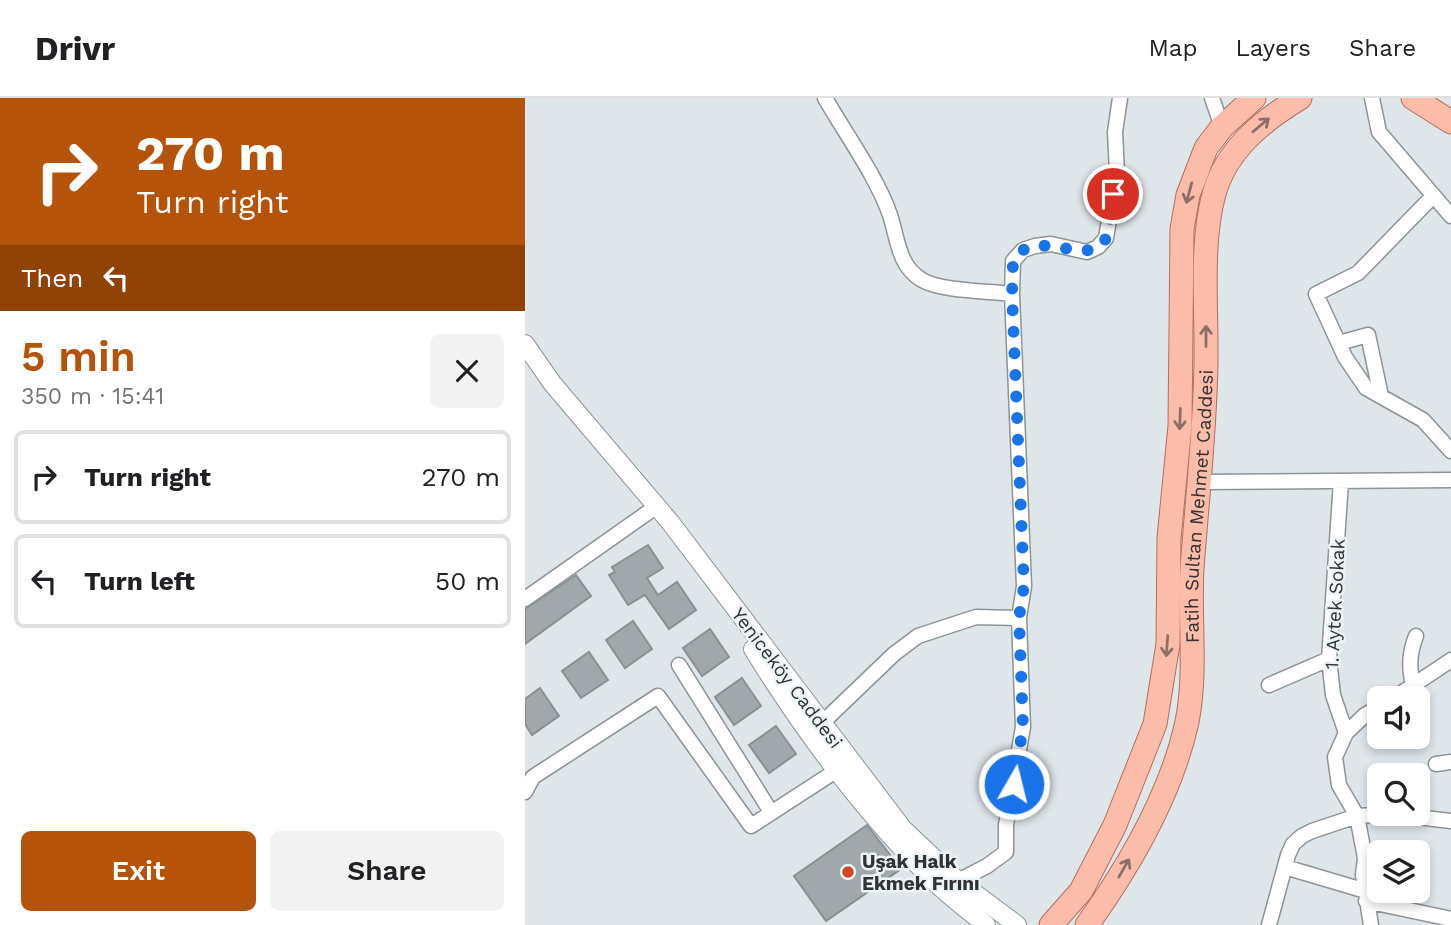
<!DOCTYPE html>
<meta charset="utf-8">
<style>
body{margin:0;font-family:"Work Sans",sans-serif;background:#f2f2f2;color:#202124;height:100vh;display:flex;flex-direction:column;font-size:26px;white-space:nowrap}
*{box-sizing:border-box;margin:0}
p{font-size:23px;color:#757577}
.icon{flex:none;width:38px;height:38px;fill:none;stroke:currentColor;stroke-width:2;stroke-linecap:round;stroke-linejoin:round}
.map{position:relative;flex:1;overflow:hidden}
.sheet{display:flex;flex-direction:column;background:#fff;width:525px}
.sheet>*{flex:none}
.hud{background:#b45309;color:#fff;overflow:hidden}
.buttons{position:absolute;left:842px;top:588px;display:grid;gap:14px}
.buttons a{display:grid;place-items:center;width:63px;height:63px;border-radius:10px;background:#fff;box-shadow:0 4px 10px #0003;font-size:35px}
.pin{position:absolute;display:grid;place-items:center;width:60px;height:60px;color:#fff;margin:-30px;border:4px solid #fff;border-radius:50%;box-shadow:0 2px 7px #0007}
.me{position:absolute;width:77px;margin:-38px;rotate:8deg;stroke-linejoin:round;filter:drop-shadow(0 0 5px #0008)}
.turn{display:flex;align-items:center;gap:24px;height:147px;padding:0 21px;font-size:32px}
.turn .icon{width:91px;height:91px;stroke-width:2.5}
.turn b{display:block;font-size:49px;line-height:60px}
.then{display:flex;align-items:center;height:66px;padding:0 21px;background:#0003;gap:14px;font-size:26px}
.round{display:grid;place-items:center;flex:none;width:74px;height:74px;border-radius:10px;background:#f2f2f2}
.summary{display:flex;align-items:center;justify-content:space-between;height:119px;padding:0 21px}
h1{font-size:42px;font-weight:600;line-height:52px;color:#b45309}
.action{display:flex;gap:14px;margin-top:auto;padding:14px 21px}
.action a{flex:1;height:80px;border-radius:10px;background:#b45309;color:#fff;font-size:28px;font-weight:600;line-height:80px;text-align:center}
.action a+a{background:#f2f2f2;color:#202124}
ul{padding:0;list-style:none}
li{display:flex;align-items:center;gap:21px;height:94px;margin:0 14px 10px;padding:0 7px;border:4px solid #e0e0e0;border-radius:10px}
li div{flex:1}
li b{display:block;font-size:26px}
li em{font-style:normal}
header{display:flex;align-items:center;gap:42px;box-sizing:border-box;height:98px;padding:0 35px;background:#fff;border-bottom:2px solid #e0e0e0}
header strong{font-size:33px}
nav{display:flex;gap:38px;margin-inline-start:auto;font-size:24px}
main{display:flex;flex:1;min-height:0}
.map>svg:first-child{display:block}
.building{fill:#a1a8ab;stroke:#898f92;stroke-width:2}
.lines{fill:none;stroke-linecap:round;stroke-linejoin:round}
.minor-casing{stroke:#8d9497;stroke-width:17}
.tertiary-casing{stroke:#8d9497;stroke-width:20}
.primary-casing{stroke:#b36f5c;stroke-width:25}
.minor{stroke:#fff;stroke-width:14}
.tertiary{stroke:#fff;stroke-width:18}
.primary{stroke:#fbbcaa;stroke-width:23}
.oneway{stroke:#8b7069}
.route{stroke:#1a73e8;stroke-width:12;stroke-dasharray:0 21.6}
.poi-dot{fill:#d0481a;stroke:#ecf4f7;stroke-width:2.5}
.labels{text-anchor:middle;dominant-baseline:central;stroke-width:5;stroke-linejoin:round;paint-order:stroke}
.street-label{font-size:19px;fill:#303234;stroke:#ecf4f7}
.poi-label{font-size:19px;font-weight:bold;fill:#303234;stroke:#ecf4f7;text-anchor:start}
</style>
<header>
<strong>Drivr</strong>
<nav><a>Map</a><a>Layers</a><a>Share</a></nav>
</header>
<main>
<section class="sheet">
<div class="hud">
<div class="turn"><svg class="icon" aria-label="right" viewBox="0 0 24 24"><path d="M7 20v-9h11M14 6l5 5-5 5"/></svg><div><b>270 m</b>Turn right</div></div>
<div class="then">Then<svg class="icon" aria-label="left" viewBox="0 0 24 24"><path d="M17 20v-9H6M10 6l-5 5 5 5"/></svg></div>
</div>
<div class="summary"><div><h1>5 min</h1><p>350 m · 15:41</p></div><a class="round"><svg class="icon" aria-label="close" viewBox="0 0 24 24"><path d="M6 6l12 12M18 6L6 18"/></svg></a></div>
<ul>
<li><svg class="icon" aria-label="right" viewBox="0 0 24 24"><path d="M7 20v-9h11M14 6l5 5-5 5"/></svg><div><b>Turn right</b></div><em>270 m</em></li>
<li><svg class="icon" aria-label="left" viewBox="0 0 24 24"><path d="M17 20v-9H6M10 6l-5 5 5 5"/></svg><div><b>Turn left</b></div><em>50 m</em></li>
</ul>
<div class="action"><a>Exit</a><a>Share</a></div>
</section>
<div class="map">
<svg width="926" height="827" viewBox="0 0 926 827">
<rect width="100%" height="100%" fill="#dfe6ea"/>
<!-- building -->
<path class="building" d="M 123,447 L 138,470 L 122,480 L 133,497 L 152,484 L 171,512 L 144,531 L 120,497 L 103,507 L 84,477 L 90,474 L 87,469 Z
M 51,477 L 66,498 L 0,546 L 0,511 Z
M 108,523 L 127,551 L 100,570 L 81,542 Z
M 185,531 L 204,559 L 177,578 L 158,550 Z
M 64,554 L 83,582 L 56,600 L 37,573 Z
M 217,580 L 236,608 L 209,627 L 190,599 Z
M 15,590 L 34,618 L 7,637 L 0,626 L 0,601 Z
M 251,628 L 271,656 L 244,675 L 224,647 Z
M 342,727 L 376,771 L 301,823 L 269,778 Z"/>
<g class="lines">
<defs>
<path id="minor" d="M 300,0 C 320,35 352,79 365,117 C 373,141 373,168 397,182 C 415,193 464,193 487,196
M 687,0 L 697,29
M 847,0 L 854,34 L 926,118
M 908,98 L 833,175 L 791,196 L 820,259 L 841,290 L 898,322 L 926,353
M 814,245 L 843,237 L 856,298
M 816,383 L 804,561 L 808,597 L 821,635 L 810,659 L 814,687 L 832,718 L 840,760 L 838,777 L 846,827
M 675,384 L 926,382
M 0,501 L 132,408
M 154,567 L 246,714
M 744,587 L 804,561
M 888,588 C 884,569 884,556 891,538
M 869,600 L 926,562
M 297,625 L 369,556 L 393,538 L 451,519 L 494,520
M 821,635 L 840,617 L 854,609
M 911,666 L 926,664
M 0,694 L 8,679 L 133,598 L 226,728 L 320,667
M 760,769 L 841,793
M 433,783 L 462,768 L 481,754 L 481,727 L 498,629 L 494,520 L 499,488 L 487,196 L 488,163 L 498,152 L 510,148 L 526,146 L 562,154 L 573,149 L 581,140 L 592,75 L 590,34 L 595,0
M 841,803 L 926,821
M 744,827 L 763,757 L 768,746 L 777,738 L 787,733 L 832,718 L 866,716 L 926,723"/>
<path id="tertiary" d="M 0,246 L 27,285 L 145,424 L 378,731 L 433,783 L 492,827
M 228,551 C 280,635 340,716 412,786 C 427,800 444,813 461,827"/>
<g id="primary">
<path d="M 888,0 L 926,24"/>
<path d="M 526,827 L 556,793 L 590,727 L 630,626 L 643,546 L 644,440 L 655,328 L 657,131 L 663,97 L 681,50 L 697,29 L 729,0"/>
<path id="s1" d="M 562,827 C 605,767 646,697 662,624 C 672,574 664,521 667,471 C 672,402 680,334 681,265 C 682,213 675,146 689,96 C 701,52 737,23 775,0"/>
</g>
</defs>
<!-- minor casing -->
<use href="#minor" class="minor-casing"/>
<!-- tertiary casing -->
<use href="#tertiary" class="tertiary-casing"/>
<!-- primary casing -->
<use href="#primary" class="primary-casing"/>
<!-- minor -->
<use href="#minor" class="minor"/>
<!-- tertiary -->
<use href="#tertiary" class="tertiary"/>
<!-- primary -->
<use href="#primary" class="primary"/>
</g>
<!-- one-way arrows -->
<defs><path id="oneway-shaft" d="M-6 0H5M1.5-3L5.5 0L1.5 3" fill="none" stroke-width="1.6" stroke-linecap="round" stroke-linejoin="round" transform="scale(1.75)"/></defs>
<g class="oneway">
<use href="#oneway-shaft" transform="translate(736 27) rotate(-40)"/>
<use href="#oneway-shaft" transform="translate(664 95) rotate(105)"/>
<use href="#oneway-shaft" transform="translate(681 238) rotate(-90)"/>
<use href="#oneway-shaft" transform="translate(655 321) rotate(92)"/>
<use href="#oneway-shaft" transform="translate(642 548) rotate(94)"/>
<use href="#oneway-shaft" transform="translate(599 770) rotate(-60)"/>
</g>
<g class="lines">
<!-- route -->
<path class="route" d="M 489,686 L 498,629 L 494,520 L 499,488 L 487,196 L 488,163 C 491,159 495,154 500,151 C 524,138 568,168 581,140 C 586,128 586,109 588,96"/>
</g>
<!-- markers -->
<circle class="poi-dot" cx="323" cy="774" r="7"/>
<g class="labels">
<!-- street labels -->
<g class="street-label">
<text stroke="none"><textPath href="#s1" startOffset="444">Fatih Sultan Mehmet Caddesi</textPath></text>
<text transform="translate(810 506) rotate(-87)">1. Aytek Sokak</text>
<text transform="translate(262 580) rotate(53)">Yeniceköy Caddesi</text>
</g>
<!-- poi labels -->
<g class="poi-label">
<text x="337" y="763">Uşak Halk<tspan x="337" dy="22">Ekmek Fırını</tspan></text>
</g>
</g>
</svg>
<div class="buttons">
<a><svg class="icon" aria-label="sound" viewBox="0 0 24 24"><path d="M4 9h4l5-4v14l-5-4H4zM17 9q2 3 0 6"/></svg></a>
<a><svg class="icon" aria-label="search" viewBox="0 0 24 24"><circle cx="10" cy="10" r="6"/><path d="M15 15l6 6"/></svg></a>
<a><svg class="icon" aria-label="layers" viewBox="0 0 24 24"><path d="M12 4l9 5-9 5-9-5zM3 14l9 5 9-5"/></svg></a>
</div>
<div class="pin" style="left:588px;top:96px;background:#d93025"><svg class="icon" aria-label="arrive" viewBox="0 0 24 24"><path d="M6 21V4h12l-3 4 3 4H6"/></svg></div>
<svg class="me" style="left:489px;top:686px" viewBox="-20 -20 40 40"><circle r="17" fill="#1a73e8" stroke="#fff" stroke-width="3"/><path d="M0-11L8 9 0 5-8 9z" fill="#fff"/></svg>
</div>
</main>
